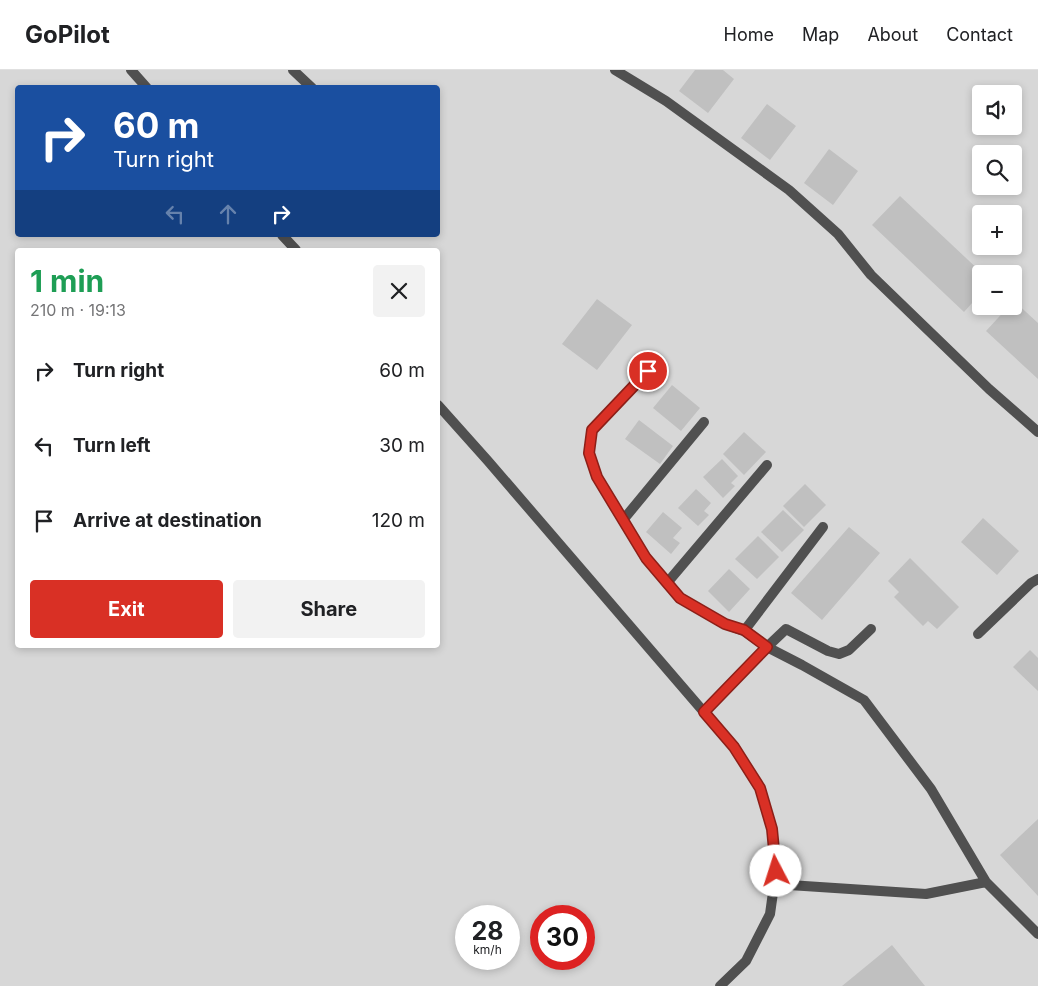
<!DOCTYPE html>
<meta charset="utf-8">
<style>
body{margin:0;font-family:Inter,sans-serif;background:#f2f2f2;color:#202124;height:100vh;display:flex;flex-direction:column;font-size:19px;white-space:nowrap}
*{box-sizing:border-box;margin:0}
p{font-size:16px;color:#757577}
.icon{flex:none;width:28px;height:28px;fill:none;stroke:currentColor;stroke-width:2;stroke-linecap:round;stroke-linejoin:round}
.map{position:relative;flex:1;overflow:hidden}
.side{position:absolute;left:15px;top:178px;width:425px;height:400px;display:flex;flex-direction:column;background:#fff;border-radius:5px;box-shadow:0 2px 8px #0003}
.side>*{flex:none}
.banner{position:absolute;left:15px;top:15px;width:425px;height:152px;border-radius:5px;box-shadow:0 2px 8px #0003;background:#1a4fa0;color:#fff;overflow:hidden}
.buttons{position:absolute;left:972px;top:15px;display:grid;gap:10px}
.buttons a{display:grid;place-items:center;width:50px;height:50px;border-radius:5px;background:#fff;box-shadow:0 2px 8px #0003;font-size:25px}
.speed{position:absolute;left:455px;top:835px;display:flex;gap:10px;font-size:25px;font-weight:700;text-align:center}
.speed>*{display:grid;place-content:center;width:65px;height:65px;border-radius:50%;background:#fff;box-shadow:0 2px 8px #0003;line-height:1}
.speed small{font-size:12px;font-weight:400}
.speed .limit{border:8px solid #d22;background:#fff;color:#111}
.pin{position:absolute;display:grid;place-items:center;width:42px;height:42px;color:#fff;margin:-21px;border:2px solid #fff;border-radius:50%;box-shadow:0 1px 5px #0007}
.me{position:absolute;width:55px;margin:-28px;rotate:355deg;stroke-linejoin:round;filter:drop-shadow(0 0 4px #0008)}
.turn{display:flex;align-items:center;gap:18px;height:105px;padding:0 15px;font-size:22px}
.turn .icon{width:65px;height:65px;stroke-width:2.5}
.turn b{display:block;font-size:35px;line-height:42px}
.lanes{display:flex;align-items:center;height:48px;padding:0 15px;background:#0003;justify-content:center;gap:25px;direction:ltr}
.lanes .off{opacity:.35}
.round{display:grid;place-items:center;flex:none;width:52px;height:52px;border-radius:5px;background:#f2f2f2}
.head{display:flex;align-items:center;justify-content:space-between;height:85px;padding:0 15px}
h1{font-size:30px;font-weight:700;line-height:38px;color:#1e9e55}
.primary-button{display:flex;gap:10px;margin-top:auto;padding:10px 15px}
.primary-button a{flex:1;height:58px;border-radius:5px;background:#d93025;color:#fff;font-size:20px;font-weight:700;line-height:58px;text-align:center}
.primary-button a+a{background:#f2f2f2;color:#202124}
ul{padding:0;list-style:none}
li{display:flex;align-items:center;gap:15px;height:75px;padding:0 15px}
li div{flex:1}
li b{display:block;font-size:19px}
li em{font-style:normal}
header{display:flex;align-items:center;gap:30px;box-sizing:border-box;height:70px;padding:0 25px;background:#fff;border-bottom:1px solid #e0e0e0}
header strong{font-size:24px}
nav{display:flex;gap:28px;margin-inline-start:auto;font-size:18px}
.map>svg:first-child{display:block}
.green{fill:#d7d7d7;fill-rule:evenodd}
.building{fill:#c0c0c0}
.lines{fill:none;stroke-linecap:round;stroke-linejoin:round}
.service{stroke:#505050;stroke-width:10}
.minor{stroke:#505050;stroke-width:10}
.route-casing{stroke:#8d1f18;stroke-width:12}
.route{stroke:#d93025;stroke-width:9}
</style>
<header>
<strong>GoPilot</strong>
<nav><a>Home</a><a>Map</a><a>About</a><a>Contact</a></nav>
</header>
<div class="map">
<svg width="1038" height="916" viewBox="0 0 1038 916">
<rect width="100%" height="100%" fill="#fff"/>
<!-- green -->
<path class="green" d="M 0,0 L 1038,0 L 1038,916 L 0,916 ZM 18,18 L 438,18 L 438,165 L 18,165 ZM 981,24 L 1014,24 L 1014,56 L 981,56 ZM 981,84 L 1014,84 L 1014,116 L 981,116 ZM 981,144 L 1014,144 L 1014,176 L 981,176 ZM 18,180 L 438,180 L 438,575 L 18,575 ZM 981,204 L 1014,204 L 1014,236 L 981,236 ZM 466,846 L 509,846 L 509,889 L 466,889 ZM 541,846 L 584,846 L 584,889 L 541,889 Z"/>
<!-- building -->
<path class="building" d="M 695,0 L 723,0 L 734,9 L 708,43 L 679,21 Z
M 767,34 L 796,56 L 770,90 L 741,68 Z
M 829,79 L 858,101 L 833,135 L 804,113 Z
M 900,126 L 983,204 L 981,204 L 981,223 L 964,242 L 872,155 Z
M 597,229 L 632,255 L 597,300 L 562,274 Z
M 1014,231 L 1038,253 L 1038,309 L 986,261 L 1009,236 L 1014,236 Z
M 672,315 L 700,338 L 681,361 L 653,338 Z
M 639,350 L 673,376 L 660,394 L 625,369 Z
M 744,362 L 766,382 L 744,405 L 723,384 Z
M 722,389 L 738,406 L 731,413 L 735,416 L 723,428 L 703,407 Z
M 805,414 L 826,435 L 804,457 L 783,436 Z
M 696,419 L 711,433 L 704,441 L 709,445 L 698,456 L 678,438 Z
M 783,440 L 804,460 L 782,482 L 761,462 Z
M 663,442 L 682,458 L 673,468 L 680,473 L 671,484 L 646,462 Z
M 983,448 L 1019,481 L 997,505 L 961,472 Z
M 849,457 L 880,483 L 822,550 L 791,523 Z
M 758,466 L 779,487 L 757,509 L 735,489 Z
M 910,488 L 959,537 L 937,559 L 928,551 L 923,556 L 894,527 L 899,522 L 888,511 Z
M 729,499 L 750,519 L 729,542 L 708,521 Z
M 1030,580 L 1038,588 L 1038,621 L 1013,597 Z
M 1038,749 L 1038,826 L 1000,785 Z
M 892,875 L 925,916 L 842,916 Z"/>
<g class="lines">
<!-- service -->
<path class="service" d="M 767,577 L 802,595 L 864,630 L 931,719 L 986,812
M 774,814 L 926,824 L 986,812 L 1038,864"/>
<!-- minor -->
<path class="minor" d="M 131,0 L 147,18
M 293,0 L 312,18
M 615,0 L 666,31 L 789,120 L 838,164 L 871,205 L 989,319 L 1038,362
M 282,165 L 296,180
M 648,301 L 592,360 L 589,383 L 597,407 L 646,488 L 680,528 L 725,554 L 744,561 L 767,577 L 704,642
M 438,335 L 488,391 L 734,677 L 760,718 L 772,759 L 776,801 L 770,844 L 746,891 L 720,916
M 623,450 L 704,352
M 667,513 L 767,395
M 744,561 L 823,457
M 978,564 L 1031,513 L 1038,509
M 767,577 L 786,559 L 828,581 L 839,584 L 849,580 L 871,559"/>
</g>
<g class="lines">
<defs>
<path id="route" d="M 648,301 L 592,360 L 589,383 L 597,407 L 646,488 L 680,528 L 725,554 L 744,560 L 767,577 L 704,642 L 734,677 L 760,718 L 772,759 L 776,801"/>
</defs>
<!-- route casing -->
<use href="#route" class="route-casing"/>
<!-- route -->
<use href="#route" class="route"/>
</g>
</svg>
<div class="buttons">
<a><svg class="icon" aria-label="sound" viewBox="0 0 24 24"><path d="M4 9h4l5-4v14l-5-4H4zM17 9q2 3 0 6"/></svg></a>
<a><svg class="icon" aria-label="search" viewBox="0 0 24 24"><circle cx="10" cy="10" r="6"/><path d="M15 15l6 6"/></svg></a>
<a>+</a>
<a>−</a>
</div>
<div class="speed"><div>28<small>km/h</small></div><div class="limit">30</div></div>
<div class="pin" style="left:648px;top:301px;background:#d93025"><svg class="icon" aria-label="arrive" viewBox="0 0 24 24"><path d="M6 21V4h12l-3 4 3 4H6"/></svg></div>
<svg class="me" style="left:776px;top:801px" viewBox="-20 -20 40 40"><circle r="19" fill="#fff"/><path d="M0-13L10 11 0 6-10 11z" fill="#d93025"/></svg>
<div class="banner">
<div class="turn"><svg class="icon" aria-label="right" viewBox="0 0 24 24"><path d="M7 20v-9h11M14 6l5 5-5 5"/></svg><div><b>60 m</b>Turn right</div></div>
<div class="lanes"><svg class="icon off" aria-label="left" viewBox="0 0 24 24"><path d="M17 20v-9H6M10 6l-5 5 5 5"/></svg><svg class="icon off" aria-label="ahead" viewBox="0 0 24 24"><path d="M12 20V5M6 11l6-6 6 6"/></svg><svg class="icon" aria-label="right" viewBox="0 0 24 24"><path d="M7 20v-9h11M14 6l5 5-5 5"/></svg></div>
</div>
<section class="side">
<div class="head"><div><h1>1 min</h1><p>210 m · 19:13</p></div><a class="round"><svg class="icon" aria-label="close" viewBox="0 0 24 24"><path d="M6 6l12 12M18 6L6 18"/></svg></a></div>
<ul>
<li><svg class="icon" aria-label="right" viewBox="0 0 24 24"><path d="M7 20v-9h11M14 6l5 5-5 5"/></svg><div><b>Turn right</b></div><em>60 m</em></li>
<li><svg class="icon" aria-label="left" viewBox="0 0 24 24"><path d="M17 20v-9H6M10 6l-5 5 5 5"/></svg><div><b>Turn left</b></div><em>30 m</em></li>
<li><svg class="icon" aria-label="arrive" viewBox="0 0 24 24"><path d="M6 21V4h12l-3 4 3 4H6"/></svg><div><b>Arrive at destination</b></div><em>120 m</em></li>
</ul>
<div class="primary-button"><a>Exit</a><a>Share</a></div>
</section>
</div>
